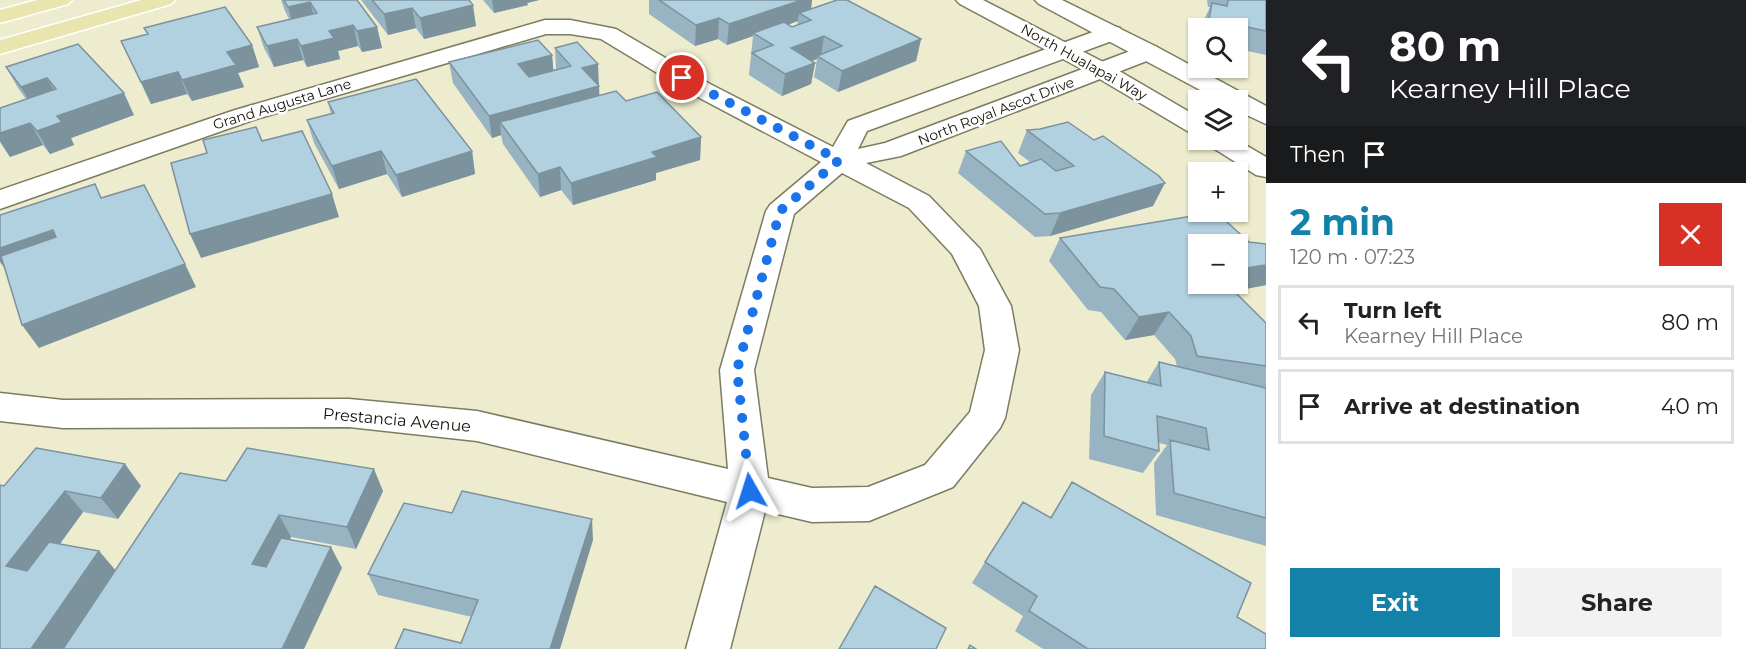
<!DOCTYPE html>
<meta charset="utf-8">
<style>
body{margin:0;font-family:Montserrat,sans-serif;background:#f2f2f2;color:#222;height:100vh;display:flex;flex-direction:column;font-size:22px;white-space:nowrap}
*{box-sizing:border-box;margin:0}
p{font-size:20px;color:#767676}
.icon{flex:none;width:33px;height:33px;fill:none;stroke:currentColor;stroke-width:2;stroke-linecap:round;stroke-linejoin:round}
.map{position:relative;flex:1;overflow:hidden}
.drawer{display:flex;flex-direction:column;background:#fff;width:480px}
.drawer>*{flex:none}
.top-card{background:#202124;color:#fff;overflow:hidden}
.tools{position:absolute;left:1188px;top:18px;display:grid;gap:12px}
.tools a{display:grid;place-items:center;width:60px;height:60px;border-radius:0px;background:#fff;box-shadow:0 2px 4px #0004;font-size:30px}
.pin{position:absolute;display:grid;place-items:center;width:51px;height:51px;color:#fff;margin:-26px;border:3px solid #fff;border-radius:50%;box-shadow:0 2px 6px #0007}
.me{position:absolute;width:66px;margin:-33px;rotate:354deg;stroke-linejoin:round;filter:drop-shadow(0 0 4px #0008)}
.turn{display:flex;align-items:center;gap:21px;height:126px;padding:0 24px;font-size:27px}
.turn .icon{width:78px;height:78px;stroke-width:2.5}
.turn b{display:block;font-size:42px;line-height:51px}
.then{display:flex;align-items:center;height:57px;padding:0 24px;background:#0003;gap:12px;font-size:22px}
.round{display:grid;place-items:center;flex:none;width:63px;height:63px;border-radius:0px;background:#f2f2f2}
.summary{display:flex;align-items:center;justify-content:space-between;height:102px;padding:0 24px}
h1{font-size:36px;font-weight:700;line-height:45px;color:#1481a9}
.action{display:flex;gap:12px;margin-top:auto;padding:12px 24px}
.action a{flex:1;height:69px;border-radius:0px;background:#1481a9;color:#fff;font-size:24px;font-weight:700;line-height:69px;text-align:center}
.action a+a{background:#f2f2f2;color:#222}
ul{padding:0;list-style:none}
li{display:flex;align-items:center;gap:18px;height:75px;margin:0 12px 9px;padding:0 12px;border:3px solid #e0e0e0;border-radius:0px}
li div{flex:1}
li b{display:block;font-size:22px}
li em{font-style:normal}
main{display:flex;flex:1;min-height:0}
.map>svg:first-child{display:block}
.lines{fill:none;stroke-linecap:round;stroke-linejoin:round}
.street-casing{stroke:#7d7b60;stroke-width:3}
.secondary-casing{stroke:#7d7b60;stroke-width:3}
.primary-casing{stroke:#fff;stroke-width:3}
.street{fill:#fff;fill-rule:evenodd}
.secondary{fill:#fff;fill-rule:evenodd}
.primary{fill:#e9e5af;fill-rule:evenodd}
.wall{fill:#98b3c1;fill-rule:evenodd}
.shaded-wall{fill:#7c929d}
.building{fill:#b1d0e0;stroke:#7c929d;stroke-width:1.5}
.route{stroke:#1a73e8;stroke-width:10;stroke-dasharray:0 18}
.labels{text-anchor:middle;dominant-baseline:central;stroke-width:5;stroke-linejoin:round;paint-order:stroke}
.far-street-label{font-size:14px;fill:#131207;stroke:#fff}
.street-label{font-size:16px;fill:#131207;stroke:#fff}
</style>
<main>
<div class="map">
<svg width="1266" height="649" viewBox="0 0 1266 649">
<rect width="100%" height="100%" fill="#eeecce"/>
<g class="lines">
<defs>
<path id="street" d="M 545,20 L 570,20 L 616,29 L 710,84 L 833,147 L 848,121 L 1104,28 L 1112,26 L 1120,28 L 1123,33 L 1120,38 L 867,131 L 858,149 L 885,143 L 1141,47 L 1149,45 L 1157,47 L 1160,52 L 1157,57 L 901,156 L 866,163 L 929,196 L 980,249 L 1011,306 L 1019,350 L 1005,418 L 1000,428 L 953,487 L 869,521 L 812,522 L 765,511 L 730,649 L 686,649 L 727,502 L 477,441 L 349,427 L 63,428 L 0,421 L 0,393 L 63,400 L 349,399 L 477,411 L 728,469 L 720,370 L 766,211 L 770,205 L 821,162 L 692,94 L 601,39 L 570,34 L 546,34 L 253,120 L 0,209 L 0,190 L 235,110 ZM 842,173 L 909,208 L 952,254 L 979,306 L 985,350 L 970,412 L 925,465 L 868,487 L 812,488 L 768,478 L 754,370 L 794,214 Z"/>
<path id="secondary" d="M 956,0 L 983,0 L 1109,65 L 1198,117 L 1198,135 L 1189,132 L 1093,75 L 960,4 Z
M 1035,0 L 1062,0 L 1157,47 L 1266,106 L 1266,124 L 1238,111 L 1238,100 L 1219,100 L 1039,4 Z
M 1206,140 L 1237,140 L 1266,157 L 1266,177 L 1256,175 L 1210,146 Z"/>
<path id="primary" d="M 37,0 L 72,0 L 68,4 L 0,23 L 0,10 Z
M 141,0 L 175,0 L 171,4 L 0,54 L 0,40 Z"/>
</defs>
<!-- street casing -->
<use href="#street" class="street-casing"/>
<!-- secondary casing -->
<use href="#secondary" class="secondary-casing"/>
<!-- primary casing -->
<use href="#primary" class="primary-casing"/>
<!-- street -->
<use href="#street" class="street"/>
<!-- secondary -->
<use href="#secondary" class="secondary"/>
<!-- primary -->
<use href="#primary" class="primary"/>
</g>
<!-- wall -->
<path class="wall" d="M 281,0 L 357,0 L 377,27 L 382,48 L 362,52 L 358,46 L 338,51 L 340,59 L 307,67 L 303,60 L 274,67 L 264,48 L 257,27 L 289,19 L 285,11 Z
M 361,0 L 470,0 L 470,1 L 476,26 L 424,39 L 416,28 L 388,35 Z
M 483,0 L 539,0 L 527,3 L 528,5 L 494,13 Z
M 649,0 L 812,0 L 811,9 L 921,39 L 916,61 L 838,92 L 814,77 L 817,59 L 812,61 L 815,63 L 811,84 L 782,96 L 749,75 L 753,36 L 727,45 L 718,39 L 695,46 L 649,14 ZM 798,21 L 797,25 L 792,27 L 788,25 Z
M 1207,0 L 1266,0 L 1266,55 L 1238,49 L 1238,28 L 1201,28 L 1202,24 L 1210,7 L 1208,7 Z
M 144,28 L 252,45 L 259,67 L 238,73 L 244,87 L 192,101 L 187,94 L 151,104 L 121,41 L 147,34 Z
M 78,44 L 134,115 L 71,138 L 74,145 L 50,154 L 43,145 L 10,157 L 0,142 L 0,108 L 26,99 L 18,88 L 6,67 Z
M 555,48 L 599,86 L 599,95 L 626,101 L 701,137 L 700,160 L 656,173 L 656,180 L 573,205 L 561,190 L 540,197 L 503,144 L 501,135 L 492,138 L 453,83 L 449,62 L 552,55 L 553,70 L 556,69 Z
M 328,102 L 472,151 L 475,174 L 402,197 L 387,174 L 339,189 L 314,143 L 307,120 L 331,114 Z
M 1027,130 L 1153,206 L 1050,236 L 1035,237 L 958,173 L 966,151 L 1020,166 L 1030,162 L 1018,153 Z
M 1216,212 L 1266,285 L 1240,290 L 1237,294 L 1266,323 L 1266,546 L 1156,515 L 1154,463 L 1167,445 L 1159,443 L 1159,451 L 1143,473 L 1089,459 L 1091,395 L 1105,372 L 1146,383 L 1159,362 L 1177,366 L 1175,359 L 1154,335 L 1125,340 L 1101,312 L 1088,310 L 1049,261 L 1060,238 ZM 1238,244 L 1238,284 L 1198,284 Z
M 226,481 L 383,491 L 356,549 L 291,537 L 290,539 L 342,568 L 0,649 L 4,486 L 141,486 L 118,519 L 83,512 L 60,544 L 99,551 L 115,570 Z
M 1072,482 L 1237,617 L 1266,649 L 1043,649 L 1015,631 L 1023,616 L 972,583 L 985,562 L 1050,518 Z
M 452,513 L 593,540 L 461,643 L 472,617 L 378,595 L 368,574 Z"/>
<!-- shaded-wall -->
<path class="shaded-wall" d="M 492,0 L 539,0 L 527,3 L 528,5 L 494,13 Z
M 802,0 L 812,0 L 810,17 L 799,13 L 798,21 L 757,35 L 753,33 L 753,36 L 727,45 L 729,24 Z
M 310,2 L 316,23 L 294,28 L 288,7 Z
M 473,5 L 476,26 L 424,39 L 420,18 Z
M 412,8 L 416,28 L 388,35 L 384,14 Z
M 719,18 L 718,39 L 695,46 L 696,25 Z
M 353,25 L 358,46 L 338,51 L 340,59 L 307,67 L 301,46 L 329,31 Z
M 377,27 L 382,48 L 362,52 L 357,31 Z
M 824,36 L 821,57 L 817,56 L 817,59 L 788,70 L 791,48 Z
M 297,39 L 303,60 L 274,67 L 267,46 Z
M 921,39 L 916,61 L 838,92 L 842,71 Z
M 252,45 L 259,67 L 238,73 L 244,87 L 192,101 L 182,80 L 227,52 Z
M 552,55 L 554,77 L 520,85 L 518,64 Z
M 815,63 L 811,84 L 782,96 L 785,74 Z
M 598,64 L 599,86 L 582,68 Z
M 178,72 L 187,94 L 151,104 L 141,82 Z
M 47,78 L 59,100 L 34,109 L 21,87 Z
M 599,86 L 600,108 L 500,122 L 501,135 L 492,138 L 489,116 Z
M 124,93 L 134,115 L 71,138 L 74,145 L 50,154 L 37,131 L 57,116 Z
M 30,123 L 43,145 L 10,157 L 0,141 L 0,133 Z
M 701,137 L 700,160 L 656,173 L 656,180 L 573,205 L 571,183 L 652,152 Z
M 381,151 L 387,174 L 339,189 L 332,166 Z
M 472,151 L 475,174 L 402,197 L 396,175 Z
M 560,167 L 561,190 L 540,197 L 538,174 Z
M 1165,183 L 1153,206 L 1050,236 L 1060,213 Z
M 332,194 L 339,217 L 201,258 L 190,234 Z
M 53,230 L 68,253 L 8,273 L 0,262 L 0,248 Z
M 185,264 L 196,287 L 39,348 L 22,325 Z
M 1266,265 L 1266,285 L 1240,290 L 1249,277 L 1245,268 Z
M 1169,312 L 1154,335 L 1125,340 L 1139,317 Z
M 125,464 L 141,486 L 118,519 L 101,498 Z
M 374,469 L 383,491 L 356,549 L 347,527 Z
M 65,491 L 83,512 L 28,587 L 6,566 Z
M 279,515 L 291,537 L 266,585 L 252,564 Z
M 592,519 L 593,540 L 560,649 L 550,649 Z
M 331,547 L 342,568 L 304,649 L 282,649 Z
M 99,551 L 117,572 L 66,649 L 31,649 Z"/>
<!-- building -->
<path class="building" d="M 284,0 L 357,0 L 377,27 L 357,31 L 353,25 L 329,31 L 334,38 L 301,46 L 297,39 L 267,46 L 257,27 L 317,13 L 310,2 L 288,7 Z
M 372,0 L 469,0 L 473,5 L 420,18 L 412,8 L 384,14 Z
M 659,0 L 802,0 L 729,24 L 719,18 L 696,25 Z
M 837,0 L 847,0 L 921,39 L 842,71 L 817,56 L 842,46 L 824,36 L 791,48 L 815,63 L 785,74 L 752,53 L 773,45 L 753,33 L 784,22 L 792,27 L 811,20 L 799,13 Z
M 1228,0 L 1266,0 L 1266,31 L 1209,19 L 1212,3 L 1227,6 Z
M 225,7 L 252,45 L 227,52 L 236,65 L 182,80 L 178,72 L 141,82 L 121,41 L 148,34 L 144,28 Z
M 538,40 L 552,55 L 518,64 L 529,77 L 571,66 L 555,48 L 577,42 L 598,64 L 582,68 L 599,86 L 489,116 L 449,62 Z
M 78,44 L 124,93 L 57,116 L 62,122 L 37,131 L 30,123 L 0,133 L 0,108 L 56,89 L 47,78 L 21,87 L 6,67 Z
M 416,79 L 472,151 L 396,175 L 381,151 L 332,166 L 307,120 L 334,113 L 328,102 Z
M 616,91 L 626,101 L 657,92 L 701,137 L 652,152 L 657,157 L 571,183 L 560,167 L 538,174 L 500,122 Z
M 1068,122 L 1094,140 L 1103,136 L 1159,176 L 1165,183 L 1060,213 L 1045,214 L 966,151 L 1001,141 L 1020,166 L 1041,159 L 1056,171 L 1074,166 L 1027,130 L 1040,129 Z
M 256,127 L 262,141 L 302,131 L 332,194 L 190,234 L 171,163 L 207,153 L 203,140 Z
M 95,184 L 101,198 L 144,185 L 185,264 L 22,325 L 1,256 L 56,237 L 53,230 L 0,248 L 0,215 Z
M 1216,212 L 1249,242 L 1266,244 L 1266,265 L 1245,268 L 1249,277 L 1238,279 L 1238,244 L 1198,244 L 1198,284 L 1227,284 L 1266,323 L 1266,366 L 1197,356 L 1191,336 L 1169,312 L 1139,317 L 1114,289 L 1100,287 L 1060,238 Z
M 1159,362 L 1266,388 L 1266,518 L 1174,493 L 1170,440 L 1209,450 L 1206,428 L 1157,416 L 1159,451 L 1104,436 L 1105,372 L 1161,386 Z
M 36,448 L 125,464 L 101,498 L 65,491 L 6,566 L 27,571 L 49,542 L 99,551 L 31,649 L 0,649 L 0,485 L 4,486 Z
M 247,448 L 374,469 L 347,527 L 279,515 L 252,564 L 266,567 L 281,538 L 331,547 L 282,649 L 63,649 L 180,473 L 226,481 Z
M 1072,482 L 1251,583 L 1237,617 L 1266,634 L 1266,649 L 1088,649 L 1029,611 L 1037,596 L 985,562 L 1023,502 L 1051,518 Z
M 462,491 L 592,519 L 550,649 L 395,649 L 404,629 L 461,643 L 478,600 L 368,574 L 404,503 L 452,513 Z
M 875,586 L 946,628 L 936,649 L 839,649 Z
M 970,645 L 976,649 L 968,649 Z"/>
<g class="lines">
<!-- route -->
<path class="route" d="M 682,78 L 839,160 L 780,211 L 737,370 L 750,491"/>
</g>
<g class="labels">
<!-- far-street labels -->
<g class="far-street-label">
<text transform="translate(1084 62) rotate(29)">North Hualapai Way</text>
<text transform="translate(282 104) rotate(-17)">Grand Augusta Lane</text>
<text transform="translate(996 111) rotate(-21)">North Royal Ascot Drive</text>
</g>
<!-- street labels -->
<g class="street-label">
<text transform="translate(397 420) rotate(5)">Prestancia Avenue</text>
</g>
</g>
</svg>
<div class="tools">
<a><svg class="icon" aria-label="search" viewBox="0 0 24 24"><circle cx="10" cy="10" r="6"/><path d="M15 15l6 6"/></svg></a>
<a><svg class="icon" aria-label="layers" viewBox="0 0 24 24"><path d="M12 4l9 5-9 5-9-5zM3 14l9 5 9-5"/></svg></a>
<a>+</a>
<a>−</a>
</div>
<div class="pin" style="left:682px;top:78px;background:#d93025"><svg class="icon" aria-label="arrive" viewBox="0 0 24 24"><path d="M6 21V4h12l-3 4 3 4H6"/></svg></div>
<svg class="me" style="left:750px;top:491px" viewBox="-20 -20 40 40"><path d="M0-17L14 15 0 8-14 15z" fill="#1a73e8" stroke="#fff" stroke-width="4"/></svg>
</div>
<section class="drawer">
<div class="top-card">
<div class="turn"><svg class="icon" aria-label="left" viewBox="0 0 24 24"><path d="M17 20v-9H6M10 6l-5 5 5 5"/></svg><div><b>80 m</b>Kearney Hill Place</div></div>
<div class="then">Then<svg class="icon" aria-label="arrive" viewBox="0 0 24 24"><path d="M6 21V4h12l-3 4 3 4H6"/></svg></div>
</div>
<div class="summary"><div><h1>2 min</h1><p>120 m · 07:23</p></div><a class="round" style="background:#d93025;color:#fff"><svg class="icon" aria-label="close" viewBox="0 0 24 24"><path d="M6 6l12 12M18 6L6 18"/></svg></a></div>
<ul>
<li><svg class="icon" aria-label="left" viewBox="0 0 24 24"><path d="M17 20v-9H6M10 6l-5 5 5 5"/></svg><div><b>Turn left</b><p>Kearney Hill Place</p></div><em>80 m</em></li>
<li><svg class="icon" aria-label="arrive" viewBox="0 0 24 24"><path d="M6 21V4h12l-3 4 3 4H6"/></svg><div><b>Arrive at destination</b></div><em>40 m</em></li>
</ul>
<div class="action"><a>Exit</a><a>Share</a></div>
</section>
</main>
